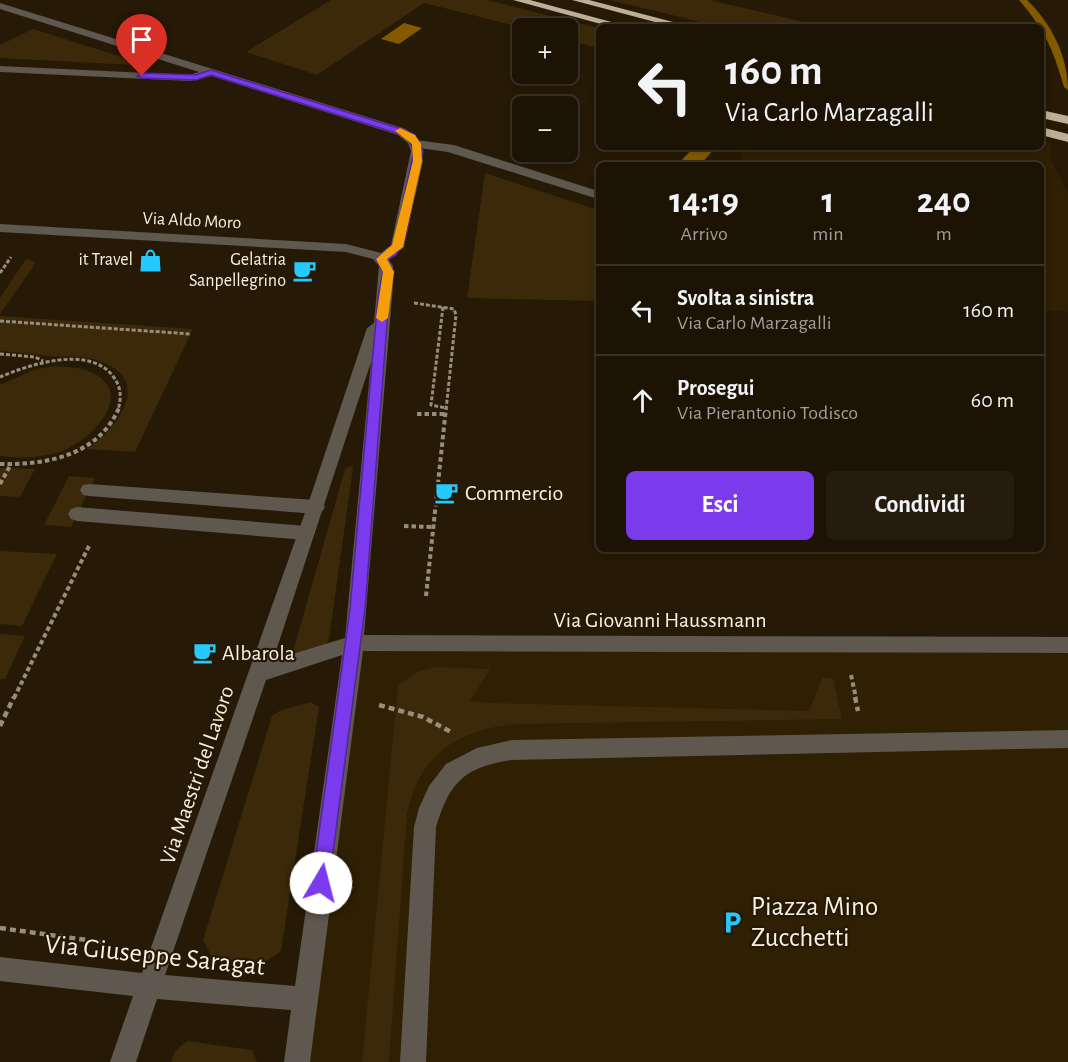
<!DOCTYPE html>
<html lang="it">
<meta charset="utf-8">
<style>
body{margin:0;font-family:"Alegreya Sans",sans-serif;background:#251c0e;color:#f1f3f6;height:100vh;display:flex;flex-direction:column;font-size:22px;white-space:nowrap}
*{box-sizing:border-box;margin:0}
p{font-size:20px;color:#a09e9a}
.icon{flex:none;width:33px;height:33px;fill:none;stroke:currentColor;stroke-width:2;stroke-linecap:round;stroke-linejoin:round}
.map{position:relative;flex:1;overflow:hidden}
.drawer{position:absolute;left:596px;top:162px;width:448px;height:390px;display:flex;flex-direction:column;background:#1c1304;border-radius:9px;box-shadow:0 3px 9px #0003,0 0 0 2px #3a3226}
.drawer>*{flex:none}
.hud{position:absolute;left:596px;top:24px;width:448px;height:126px;border-radius:9px;box-shadow:0 3px 9px #0003,0 0 0 2px #3a3226;background:#1c1304;color:#f1f3f6;overflow:hidden}
.controls{position:absolute;left:512px;top:18px;display:grid;gap:12px}
.controls a{display:grid;place-items:center;width:66px;height:66px;border-radius:9px;background:#1c1304;box-shadow:0 3px 9px #0003,0 0 0 2px #3a3226;font-size:30px}
.pin{position:absolute;display:grid;place-items:center;width:51px;height:51px;color:#fff;margin:-62px -26px;border-radius:50% 50% 50% 0;rotate:-45deg;box-shadow:0 0 6px #0007}
.pin .icon{rotate:45deg}
.me{position:absolute;width:66px;margin:-33px;rotate:8deg;stroke-linejoin:round;filter:drop-shadow(0 0 4px #0008)}
.turn{display:flex;align-items:center;gap:21px;height:126px;padding:0 30px;font-size:27px}
.turn .icon{width:78px;height:78px;stroke-width:2.5}
.turn b{display:block;font-size:42px;line-height:51px}
.eta{display:flex;justify-content:space-evenly;align-items:center;height:102px;text-align:center}
.eta b{font-size:36px;font-weight:600;line-height:42px}
.button{display:flex;gap:12px;margin-top:auto;padding:12px 30px}
.button a{flex:1;height:69px;border-radius:9px;background:#7c3aed;color:#fff;font-size:24px;font-weight:600;line-height:69px;text-align:center}
.button a+a{background:#251c0e;color:#f1f3f6}
ul{padding:0;list-style:none}
li{display:flex;align-items:center;gap:18px;height:90px;padding:0 30px;border-top:2px solid #3a3226}
li div{flex:1}
li b{display:block;font-size:22px}
li em{font-style:normal}
.map>svg:first-child{display:block}
.built{fill:#2f1f03}
.green{fill:#3b2909}
.water{fill:#845a00}
.lines{fill:none;stroke-linecap:round;stroke-linejoin:round}
.stream{fill:#845a00;fill-rule:evenodd}
.path-far2{stroke:#988d7d;stroke-width:3;stroke-dasharray:4 2;stroke-linecap:butt}
.path-far1{stroke:#988d7d;stroke-width:4;stroke-dasharray:4.5 3;stroke-linecap:butt}
.path{stroke:#988d7d;stroke-width:4.5;stroke-dasharray:6 4;stroke-linecap:butt}
.lane{fill:#5f584f;fill-rule:evenodd}
.street{fill:#5f584f;fill-rule:evenodd}
.highway{fill:#bfae96;fill-rule:evenodd}
.route{fill:#7c3aed;stroke:#51269a;stroke-width:1.5}
.slow{fill:#f59e0b}
.labels{text-anchor:middle;dominant-baseline:central;stroke-width:4.5;stroke-linejoin:round;paint-order:stroke}
.far-street-label{font-size:18px;fill:#f8f0e3;stroke:#261905}
.far-poi-label{font-size:18px;fill:#f8f0e3;stroke:#261905;text-anchor:end}
.poi-label{font-size:22px;fill:#f8f0e3;stroke:#261905;text-anchor:start}
.street-label{font-size:22px;fill:#f8f0e3;stroke:#261905}
.near-poi-label{font-size:27px;fill:#f8f0e3;stroke:#261905;text-anchor:start}
.near-street-label{font-size:27px;fill:#f8f0e3;stroke:#261905}
</style>
<div class="map">
<svg width="1068" height="1062" viewBox="0 0 1068 1062">
<rect width="100%" height="100%" fill="#261905"/>
<!-- built -->
<path class="built" d="M 1041,141 L 1052,143 L 1049,156 L 1068,193 L 1068,312 L 1041,310 L 1041,165 L 744,165 L 738,147 L 1041,147 Z
M 357,647 L 1068,651 L 1068,1062 L 307,1062 Z"/>
<!-- green -->
<path class="green" d="M 331,0 L 487,0 L 598,28 L 598,48 L 567,40 L 567,28 L 524,28 L 424,3 L 317,75 L 246,52 Z
M 610,0 L 709,0 L 826,27 L 721,27 Z
M 33,29 L 138,62 L 134,65 L 0,58 L 0,45 Z
M 485,173 L 598,210 L 598,301 L 467,298 Z
M 26,259 L 35,262 L 33,267 L 0,314 L 0,298 Z
M 0,316 L 193,329 L 135,452 L 87,449 C 119,427 155,378 96,360 C 78,354 63,358 46,356 C 31,354 16,352 0,351 Z
M 54,366 C 67,367 80,367 91,372 C 135,392 96,435 69,448 C 46,458 24,459 0,456 L 0,385 L 33,370 Z
M 350,466 L 353,468 L 329,639 L 326,644 L 292,655 L 345,469 Z
M 0,468 L 35,469 L 20,497 L 0,496 Z
M 69,476 L 95,478 L 71,527 L 44,525 Z
M 0,551 L 57,554 L 22,626 L 0,624 Z
M 0,634 L 25,636 L 5,679 L 0,679 Z
M 436,667 L 490,669 L 470,701 L 491,703 L 809,711 L 822,678 L 833,678 L 842,719 L 516,724 C 458,730 419,754 407,814 L 389,1062 L 362,1062 L 398,685 L 419,671 Z
M 310,702 L 319,707 L 281,951 L 262,964 L 213,959 L 203,940 L 272,716 L 279,711 Z
M 187,1041 L 252,1050 L 257,1062 L 171,1062 L 175,1051 Z"/>
<!-- water -->
<path class="water" d="M 404,23 L 422,28 L 399,44 L 381,39 Z
M 694,147 L 716,147 L 700,165 L 682,160 Z"/>
<g class="lines">
<!-- stream -->
<path class="stream" d="M 1019,0 L 1027,0 C 1051,23 1068,56 1068,90 L 1064,87 C 1053,49 1045,30 1019,0 Z"/>
<!-- path-far2 -->
<path class="path-far2" d="M 0,273 L 11,257
M 414,303 L 454,309 L 456,315 L 446,410
M 443,307 L 431,405 L 446,408
M 0,321 L 191,334
M 0,354 L 35,357 L 43,361
M 0,377 C 28,365 88,345 112,375 C 121,386 122,396 118,410"/>
<!-- path-far1 -->
<path class="path-far1" d="M 417,414 L 446,414
M 0,464 C 46,465 98,456 119,408
M 0,484 L 11,464
M 404,526 L 434,527
M 426,596 L 446,408
M 851,675 L 856,698
M 14,698 L 89,546"/>
<!-- path -->
<path class="path" d="M 855,697 L 858,711
M 379,705 L 423,717 L 453,733
M 0,726 L 14,697
M 0,928 L 108,943"/>
<!-- lane -->
<path class="lane" d="M 416,140 L 454,145 L 598,191 L 598,199 L 448,152 L 412,147 L 412,141 Z
M 89,484 L 316,500 L 322,502 L 325,507 L 322,512 L 316,514 L 89,496 L 83,495 L 80,490 L 83,485 Z
M 77,507 L 306,526 L 312,528 L 315,533 L 312,538 L 306,540 L 77,521 L 71,519 L 68,514 L 71,509 Z
M 1068,730 L 1068,748 L 512,760 C 465,767 450,781 436,827 L 426,1062 L 400,1062 L 414,827 L 419,808 L 429,786 L 446,764 L 477,748 L 512,740 Z"/>
<!-- street -->
<path class="street" d="M 0,3 L 406,129 L 421,144 L 423,161 L 404,247 L 389,260 L 393,266 L 393,285 L 364,635 L 1068,637 L 1068,653 L 363,651 L 310,1062 L 284,1062 L 291,1010 L 157,999 L 136,1062 L 110,1062 L 133,996 L 0,981 L 0,957 L 142,973 L 307,507 L 367,328 L 374,323 L 379,266 L 373,259 L 346,252 L 0,232 L 0,224 L 346,244 L 381,253 L 391,245 L 411,151 L 408,143 L 398,135 L 212,76 L 189,81 L 0,72 L 0,66 L 189,75 L 199,72 L 0,9 ZM 371,362 L 345,638 L 273,660 ZM 342,655 L 295,986 L 165,975 L 266,680 Z"/>
<!-- highway -->
<path class="highway" d="M 513,0 L 530,0 L 630,27 L 612,27 Z
M 572,0 L 589,0 L 692,27 L 674,27 Z
M 1041,110 L 1068,116 L 1068,124 L 1041,118 Z
M 1041,127 L 1068,134 L 1068,142 L 1041,135 Z"/>
</g>
<!-- route -->
<path class="route" d="M 211,70 L 405,130 L 415,135 L 423,151 L 405,240 L 396,255 L 387,260 L 394,272 L 389,298 L 365,609 L 329,883 L 327,889 L 321,892 L 314,889 L 312,883 L 350,609 L 378,298 L 383,272 L 376,259 L 388,250 L 395,240 L 414,151 L 408,139 L 399,134 L 211,75 L 196,80 L 142,78 L 137,76 L 142,73 L 195,75 Z"/>
<!-- slow -->
<path class="slow" d="M 400,128 L 415,135 L 421,144 L 422,161 L 403,247 L 387,259 L 394,272 L 388,318 L 382,322 L 376,318 L 383,272 L 376,259 L 392,245 L 413,161 L 412,144 L 395,131 Z"/>
<!-- icons -->
<defs>
<symbol id="shop-bare" viewBox="-9 -9 18 18"><path d="M-5-2.5h2.3a2.7 3.5 0 0 1 5.4 0H5L5.5 6h-11ZM-1.5-2.5h3a1.5 2.3 0 0 0-3 0Z" fill="#26c9fe" stroke="#261905" stroke-width="2.5" paint-order="stroke"/></symbol>
<symbol id="cafe-bare" viewBox="-9 -9 18 18"><path d="M-5.5-4.5H6V0H3Q3 3.5 0 3.5H-2.5Q-5.5 3.5-5.5 0ZM3-3.2v2h1.7v-2ZM-6 4.5H4V6H-6Z" fill="#26c9fe" stroke="#261905" stroke-width="2.5" paint-order="stroke"/></symbol>
<symbol id="parking-bare" viewBox="-9 -9 18 18"><path d="M-3.5-5.5H1a3.5 3.5 0 0 1 0 7H-1V5.5H-3.5ZM-1-3.4V-.6H.8a1.4 1.4 0 0 0 0-2.8Z" fill="#26c9fe" stroke="#261905" stroke-width="2.5" paint-order="stroke"/></symbol>
</defs>
<g fill-rule="evenodd">
<use href="#shop-bare" x="134" y="244" width="33" height="33"/>
<use href="#cafe-bare" x="288" y="254" width="33" height="33"/>
<use href="#cafe-bare" x="430" y="476" width="33" height="33"/>
<use href="#cafe-bare" x="188" y="636" width="33" height="33"/>
<use href="#parking-bare" x="716" y="906" width="33" height="33"/>
</g>
<g class="labels">
<!-- far-street labels -->
<g class="far-street-label">
<text transform="translate(192 221) rotate(3)">Via Aldo Moro</text>
</g>
<!-- far-poi labels -->
<g class="far-poi-label">
<text x="133" y="260">it Travel</text>
<text x="286" y="260">Gelatria<tspan x="286" dy="21">Sanpellegrino</tspan></text>
</g>
<!-- poi labels -->
<g class="poi-label">
<text x="465" y="493">Commercio</text>
<text x="222" y="653">Albarola</text>
</g>
<!-- street labels -->
<g class="street-label">
<text x="660" y="620">Via Giovanni Haussmann</text>
<text transform="translate(197 775) rotate(-71)">Via Maestri del Lavoro</text>
</g>
<!-- near-poi labels -->
<g class="near-poi-label">
<text x="751" y="906">Piazza Mino<tspan x="751" dy="31">Zucchetti</tspan></text>
</g>
<!-- near-street labels -->
<g class="near-street-label">
<text transform="translate(155 955) rotate(6)">Via Giuseppe Saragat</text>
</g>
</g>
</svg>
<div class="controls">
<a>+</a>
<a>−</a>
</div>
<div class="pin" style="left:142px;top:76px;background:#d93025"><svg class="icon" aria-label="arrive" viewBox="0 0 24 24"><path d="M6 21V4h12l-3 4 3 4H6"/></svg></div>
<svg class="me" style="left:321px;top:883px" viewBox="-20 -20 40 40"><circle r="19" fill="#fff"/><path d="M0-13L10 11 0 6-10 11z" fill="#7c3aed"/></svg>
<div class="hud">
<div class="turn"><svg class="icon" aria-label="left" viewBox="0 0 24 24"><path d="M17 20v-9H6M10 6l-5 5 5 5"/></svg><div><b>160 m</b>Via Carlo Marzagalli</div></div>
</div>
<section class="drawer">
<div class="eta">
<div><b>14:19</b><p>Arrivo</p></div>
<div><b>1</b><p>min</p></div>
<div><b>240</b><p>m</p></div>
</div>
<ul>
<li><svg class="icon" aria-label="left" viewBox="0 0 24 24"><path d="M17 20v-9H6M10 6l-5 5 5 5"/></svg><div><b>Svolta a sinistra</b><p>Via Carlo Marzagalli</p></div><em>160 m</em></li>
<li><svg class="icon" aria-label="ahead" viewBox="0 0 24 24"><path d="M12 20V5M6 11l6-6 6 6"/></svg><div><b>Prosegui</b><p>Via Pierantonio Todisco</p></div><em>60 m</em></li>
</ul>
<div class="button"><a>Esci</a><a>Condividi</a></div>
</section>
</div>
